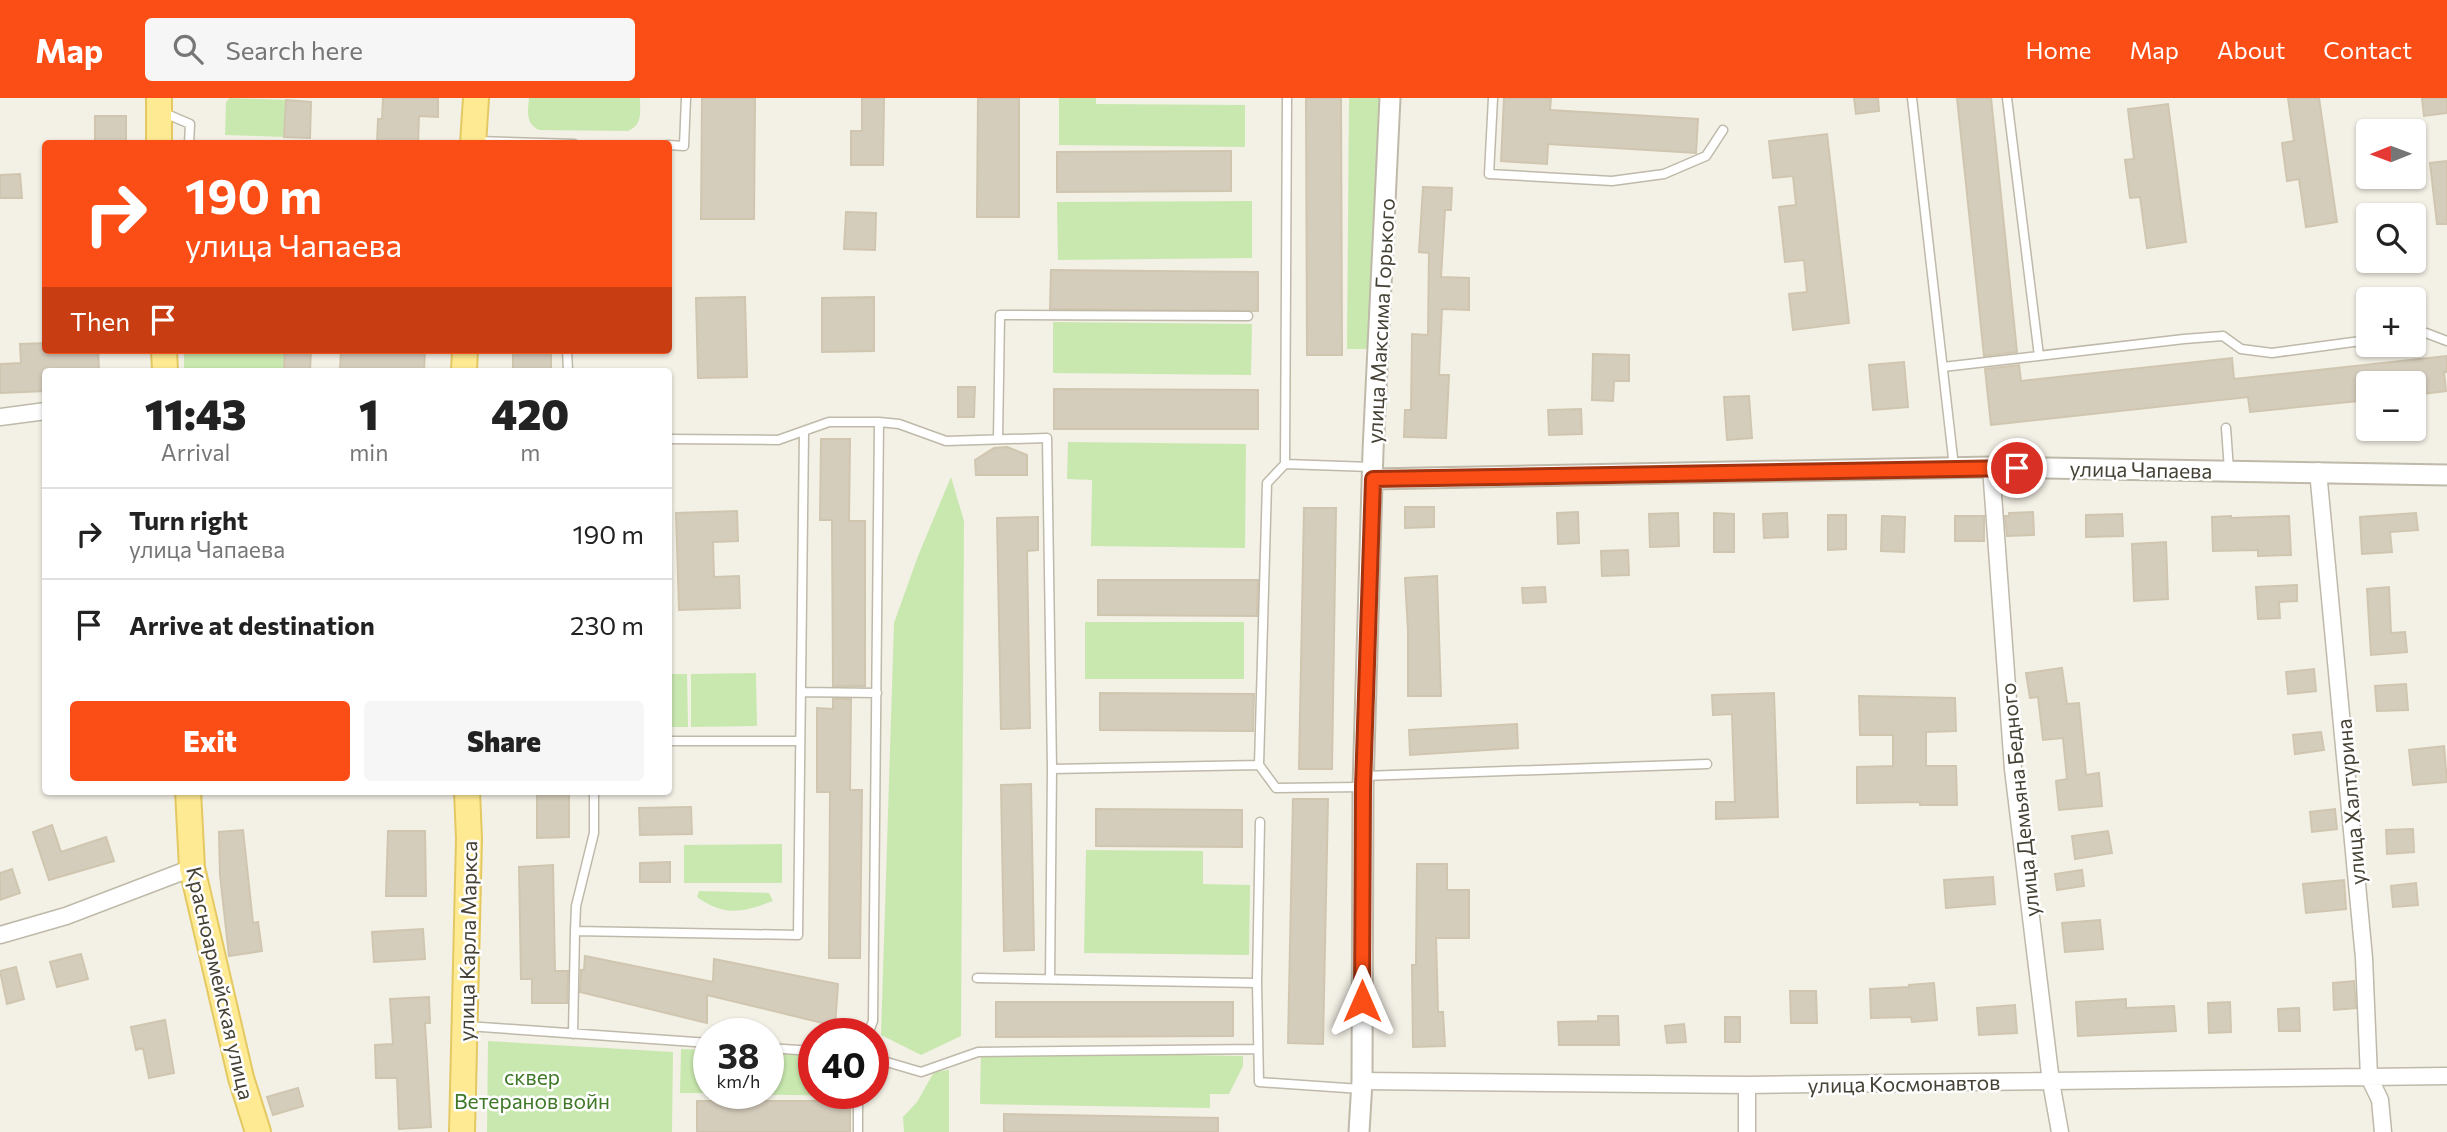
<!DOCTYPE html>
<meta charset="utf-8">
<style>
body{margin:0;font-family:Commissioner,sans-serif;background:#f6f6f6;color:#222;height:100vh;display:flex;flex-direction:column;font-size:26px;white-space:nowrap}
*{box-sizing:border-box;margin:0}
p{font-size:23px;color:#767676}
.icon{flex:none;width:38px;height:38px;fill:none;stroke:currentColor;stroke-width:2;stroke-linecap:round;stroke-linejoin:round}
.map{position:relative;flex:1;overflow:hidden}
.drawer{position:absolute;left:42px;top:270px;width:630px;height:427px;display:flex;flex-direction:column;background:#fff;border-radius:7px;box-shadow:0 2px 5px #0004}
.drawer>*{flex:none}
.top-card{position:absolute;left:42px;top:42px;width:630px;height:214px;border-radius:7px;box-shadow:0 2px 5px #0004;background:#fb4d16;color:#fff;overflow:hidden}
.needle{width:46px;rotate:269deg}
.tools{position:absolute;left:2356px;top:21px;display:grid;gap:14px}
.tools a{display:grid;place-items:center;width:70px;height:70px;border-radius:7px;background:#fff;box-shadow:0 2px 5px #0004;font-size:35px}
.speed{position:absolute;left:693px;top:920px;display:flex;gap:14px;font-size:35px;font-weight:700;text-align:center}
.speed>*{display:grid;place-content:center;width:91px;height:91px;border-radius:50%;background:#fff;box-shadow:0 2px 5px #0004;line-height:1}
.speed small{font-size:18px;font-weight:400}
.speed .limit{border:10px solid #d22;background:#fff;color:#111}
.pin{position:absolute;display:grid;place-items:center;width:60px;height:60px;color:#fff;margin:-30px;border:4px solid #fff;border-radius:50%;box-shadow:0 2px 7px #0007}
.me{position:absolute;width:77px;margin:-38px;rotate:0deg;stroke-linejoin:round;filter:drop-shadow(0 0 5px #0008)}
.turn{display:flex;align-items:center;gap:24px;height:147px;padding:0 28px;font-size:32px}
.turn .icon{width:91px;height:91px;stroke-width:2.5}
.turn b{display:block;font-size:49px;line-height:60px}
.then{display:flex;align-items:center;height:66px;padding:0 28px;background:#0003;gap:14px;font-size:26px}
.eta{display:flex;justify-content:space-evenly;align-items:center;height:119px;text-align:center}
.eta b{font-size:42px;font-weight:800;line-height:49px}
.action{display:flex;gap:14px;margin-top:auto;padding:14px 28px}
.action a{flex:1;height:80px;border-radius:7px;background:#fb4d16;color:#fff;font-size:28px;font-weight:800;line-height:80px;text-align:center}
.action a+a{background:#f6f6f6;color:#222}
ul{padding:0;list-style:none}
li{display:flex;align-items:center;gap:21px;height:91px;padding:0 28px;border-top:2px solid #e0e0e0}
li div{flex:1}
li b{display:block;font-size:26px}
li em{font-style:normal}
header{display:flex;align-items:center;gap:42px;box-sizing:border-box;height:98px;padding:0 35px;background:#fb4d16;color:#fff}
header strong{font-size:33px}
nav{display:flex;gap:38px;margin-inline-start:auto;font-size:24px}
.search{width:490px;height:63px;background:#f6f6f6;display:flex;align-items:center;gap:18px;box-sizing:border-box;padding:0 24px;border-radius:7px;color:#767676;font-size:26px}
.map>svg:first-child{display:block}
.green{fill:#c9e8af}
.building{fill:#d5cdbc;stroke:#d0c6af;stroke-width:2}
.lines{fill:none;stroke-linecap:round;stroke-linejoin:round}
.service-casing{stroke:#bfb9a9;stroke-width:11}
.minor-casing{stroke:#bfb9a9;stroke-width:19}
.tertiary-casing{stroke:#bfb9a9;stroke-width:23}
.primary-casing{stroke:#e4c963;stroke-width:28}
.service{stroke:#fff;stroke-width:8}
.minor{stroke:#fff;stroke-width:16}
.tertiary{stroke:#fff;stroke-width:19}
.primary{stroke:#ffea94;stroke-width:24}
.route-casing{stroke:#a3320e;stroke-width:18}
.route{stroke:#fb4d16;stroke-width:12}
.labels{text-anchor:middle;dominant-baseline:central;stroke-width:5;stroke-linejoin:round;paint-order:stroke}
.street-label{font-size:21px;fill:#464135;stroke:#fff}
.park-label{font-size:21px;fill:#3f7828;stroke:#fff}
</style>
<header>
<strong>Map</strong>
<div class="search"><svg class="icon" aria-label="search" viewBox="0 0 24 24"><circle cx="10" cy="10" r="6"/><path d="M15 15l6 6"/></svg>Search here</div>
<nav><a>Home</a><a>Map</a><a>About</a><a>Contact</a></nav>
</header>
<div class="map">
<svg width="2447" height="1034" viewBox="0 0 2447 1034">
<rect width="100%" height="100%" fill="#f3f0e6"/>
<!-- green -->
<path class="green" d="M 230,0 L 286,2 L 284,39 L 225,37 L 226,4 Z
M 529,0 L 640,0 C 640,14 643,27 628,33 L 539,32 C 525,25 528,14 529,0 Z
M 1059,0 L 1096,0 L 1096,6 L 1245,7 L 1245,49 L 1059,47 Z
M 1349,0 L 1380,0 L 1368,251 L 1347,251 Z
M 1252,103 L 1252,160 L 1058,162 L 1057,104 Z
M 1053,224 L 1252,226 L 1251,277 L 1053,275 Z
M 184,252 L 285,252 L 284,273 L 184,273 Z
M 1068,344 L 1246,346 L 1245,450 L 1091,448 L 1092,382 L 1067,381 Z
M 951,379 L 964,423 L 961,938 L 921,957 L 881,937 L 894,525 L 918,458 Z
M 1085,524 L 1244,524 L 1244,581 L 1085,581 Z
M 756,575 L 757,628 L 691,629 L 691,576 Z
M 668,576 L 687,576 L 688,629 L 669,629 Z
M 782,746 L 782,785 L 684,785 L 684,747 Z
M 1086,752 L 1203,753 L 1203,786 L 1250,787 L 1249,857 L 1084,855 Z
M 699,793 L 769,795 L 773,803 C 743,814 725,819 697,799 Z
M 488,943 L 673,954 L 672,1034 L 487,1034 Z
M 681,951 L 709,952 L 709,995 L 680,995 Z
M 981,953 L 1243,958 L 1243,968 L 1229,996 L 1210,996 L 1210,1010 L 980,1006 Z
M 768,955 L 814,957 L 814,996 L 850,996 L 850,998 L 733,996 L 768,996 Z
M 949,972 L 949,1034 L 904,1034 L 903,1019 L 917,1004 L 934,974 Z"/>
<!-- building -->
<path class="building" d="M 383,0 L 438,0 L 438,19 L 419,18 L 418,46 L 377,46 L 378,21 L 382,21 Z
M 702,0 L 755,0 L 754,121 L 701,121 Z
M 862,0 L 884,0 L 883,67 L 851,67 L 851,33 L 862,33 Z
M 978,0 L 1019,0 L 1019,119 L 977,119 Z
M 1306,0 L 1341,0 L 1342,257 L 1307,257 Z
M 1504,0 L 1551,0 L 1550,12 L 1698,21 L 1696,55 L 1548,46 L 1547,66 L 1501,63 Z
M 1854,0 L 1878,0 L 1879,13 L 1856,16 Z
M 1957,0 L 1991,0 L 2017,254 L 1984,258 Z
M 2288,0 L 2319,0 L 2337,124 L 2306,129 L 2299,81 L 2287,83 L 2282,45 L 2294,43 Z
M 2422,0 L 2447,0 L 2447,15 L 2424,18 Z
M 286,2 L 311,4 L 310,40 L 284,39 Z
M 2168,6 L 2186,144 L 2147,150 L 2140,99 L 2130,100 L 2125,62 L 2134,61 L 2128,11 Z
M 95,18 L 126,18 L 126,46 L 95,46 Z
M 1827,36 L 1849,225 L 1793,232 L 1789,196 L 1807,194 L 1804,162 L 1785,164 L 1779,109 L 1796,107 L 1793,78 L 1773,80 L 1769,43 Z
M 1231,53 L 1231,93 L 1057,94 L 1057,54 Z
M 2447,63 L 2447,126 L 2437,126 L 2430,65 Z
M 20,76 L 22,100 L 0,100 L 0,77 Z
M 1423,89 L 1452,90 L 1451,112 L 1445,112 L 1441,179 L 1469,180 L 1469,212 L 1442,211 L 1439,277 L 1449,277 L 1446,340 L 1404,339 L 1405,312 L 1411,312 L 1412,236 L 1428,237 L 1429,155 L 1419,154 Z
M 846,114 L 876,115 L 875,152 L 844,151 Z
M 1051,172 L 1258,174 L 1258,213 L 1050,211 Z
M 745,199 L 747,279 L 698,280 L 696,200 Z
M 874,199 L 874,253 L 822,254 L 822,200 Z
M 46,245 L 46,252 L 98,252 L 99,273 L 46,273 L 46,293 L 0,295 L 0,266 L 21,265 L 20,246 Z
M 285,252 L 311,252 L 310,273 L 284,273 Z
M 341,252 L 425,252 L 424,273 L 340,273 Z
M 513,252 L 551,252 L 551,273 L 513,273 Z
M 1593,256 L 1629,257 L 1629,283 L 1614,283 L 1613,303 L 1592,302 Z
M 2447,258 L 2447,274 L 2444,274 L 2446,293 L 2413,297 L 2413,285 L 2368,285 L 2368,302 L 2250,314 L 2248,299 L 1991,327 L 1985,271 L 2019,267 L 2021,283 L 2232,260 L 2234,281 Z
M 1904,264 L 1908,309 L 1873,312 L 1869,267 Z
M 958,289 L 975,289 L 974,319 L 958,319 Z
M 1054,291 L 1258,292 L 1258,331 L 1054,331 Z
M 1749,298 L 1752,340 L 1727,342 L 1724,299 Z
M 1581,311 L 1582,336 L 1549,337 L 1548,312 Z
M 821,341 L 850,341 L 849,423 L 865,423 L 865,588 L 833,588 L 832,422 L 820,422 Z
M 1007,349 L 1027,357 L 1027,377 L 976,377 L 975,362 L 994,350 Z
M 1405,409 L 1434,409 L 1434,429 L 1405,430 Z
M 1304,410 L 1336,410 L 1332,671 L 1299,671 Z
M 737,413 L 738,443 L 713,444 L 714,479 L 739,478 L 740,510 L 679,512 L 676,415 Z
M 1578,414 L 1579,445 L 1558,446 L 1557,415 Z
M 2033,414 L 2034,437 L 2007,438 L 2005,418 L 2009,418 L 2009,415 Z
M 1678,415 L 1679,448 L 1650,449 L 1649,416 Z
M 1714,415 L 1734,416 L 1734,454 L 1714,454 Z
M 1787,415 L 1788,439 L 1764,440 L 1763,416 Z
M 2416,415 L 2418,432 L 2390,434 L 2392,454 L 2362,456 L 2360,419 Z
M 2122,416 L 2123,438 L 2086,439 L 2086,417 Z
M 1828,417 L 1846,417 L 1846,451 L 1828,452 Z
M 1882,418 L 1905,419 L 1904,454 L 1881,453 Z
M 1955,418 L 1984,418 L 1984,443 L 1955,443 Z
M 2231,418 L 2231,420 L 2289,418 L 2291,457 L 2258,458 L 2258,452 L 2213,453 L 2212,419 Z
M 1038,419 L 1038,452 L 1027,453 L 1030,630 L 1001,631 L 997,420 Z
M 2166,444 L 2168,501 L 2134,503 L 2132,446 Z
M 1628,452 L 1629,477 L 1602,478 L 1601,453 Z
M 1437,478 L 1441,598 L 1408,598 L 1408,533 L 1405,480 Z
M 1098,482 L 1258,482 L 1257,518 L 1098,517 Z
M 2297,487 L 2297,503 L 2279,504 L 2280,520 L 2258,521 L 2256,489 Z
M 1545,489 L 1546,504 L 1523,505 L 1522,490 Z
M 2389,489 L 2391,535 L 2405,534 L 2407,554 L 2371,557 L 2367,491 Z
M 2062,570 L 2067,606 L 2079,605 L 2086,677 L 2099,675 L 2102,708 L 2059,712 L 2056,683 L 2067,681 L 2063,640 L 2043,642 L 2038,599 L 2030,600 L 2026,575 Z
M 2314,571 L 2316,593 L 2288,596 L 2286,574 Z
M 2406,586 L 2408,612 L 2377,613 L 2375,588 Z
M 1100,595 L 1254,596 L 1253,633 L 1100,632 Z
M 1774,595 L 1778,719 L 1716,721 L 1716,704 L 1735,704 L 1732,616 L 1713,617 L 1712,597 Z
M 1859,598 L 1955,600 L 1956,633 L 1926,634 L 1926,668 L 1956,668 L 1957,707 L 1920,707 L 1920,704 L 1857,705 L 1857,669 L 1893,668 L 1893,637 L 1860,637 Z
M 833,601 L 851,601 L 850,692 L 862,692 L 860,860 L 829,860 L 830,694 L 817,694 L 817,610 L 833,611 Z
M 1517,626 L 1518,650 L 1410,657 L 1409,632 Z
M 2321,634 L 2324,652 L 2295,656 L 2293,637 Z
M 2444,648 L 2447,684 L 2413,687 L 2409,652 Z
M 1031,686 L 1034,852 L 1004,853 L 1001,687 Z
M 537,693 L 569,693 L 569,739 L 537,740 Z
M 1293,701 L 1328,701 L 1323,946 L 1288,945 Z
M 691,709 L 692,736 L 640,737 L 639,710 Z
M 1096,711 L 1242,712 L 1242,749 L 1096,748 Z
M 2335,711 L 2337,731 L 2312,734 L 2310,714 Z
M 52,727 L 61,754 L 106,739 L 114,763 L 49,782 L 33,734 Z
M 2413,731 L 2414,754 L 2387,756 L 2386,732 Z
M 243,732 L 253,825 L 258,824 L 262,853 L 229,858 L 220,777 L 219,734 Z
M 388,733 L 425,733 L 426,798 L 386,798 Z
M 2108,733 L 2112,755 L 2075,761 L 2072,738 Z
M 670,764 L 670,784 L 640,784 L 640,765 Z
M 1417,766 L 1447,766 L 1447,792 L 1469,792 L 1469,840 L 1436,840 L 1438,914 L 1443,914 L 1445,948 L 1413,949 L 1412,867 L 1416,867 Z
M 553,767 L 555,873 L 568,873 L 567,905 L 532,905 L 532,881 L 521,881 L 519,769 Z
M 12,771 L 20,795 L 0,802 L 0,775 Z
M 2082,772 L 2084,788 L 2057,792 L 2055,776 Z
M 1993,779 L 1995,806 L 1946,810 L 1944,782 Z
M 2344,782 L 2346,811 L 2306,815 L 2303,786 Z
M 2416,785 L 2418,807 L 2393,809 L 2391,788 Z
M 2100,822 L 2103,851 L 2065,854 L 2062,825 Z
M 423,831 L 425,861 L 374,864 L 372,834 Z
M 81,856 L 88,881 L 57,889 L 50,864 Z
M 585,858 L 713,884 L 714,861 L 838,886 L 835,928 L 707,897 L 707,925 L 580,894 L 581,872 L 584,872 Z
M 16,869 L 24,901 L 7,906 L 0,873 Z
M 2354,883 L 2356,910 L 2334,912 L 2333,885 Z
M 1934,885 L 1937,922 L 1912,924 L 1911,919 L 1871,920 L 1870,891 L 1909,889 L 1909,887 Z
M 1790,893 L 1816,893 L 1817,925 L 1791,925 Z
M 429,899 L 430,925 L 425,925 L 431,1029 L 399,1031 L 397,980 L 376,980 L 375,947 L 393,946 L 390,901 Z
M 2126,901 L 2126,910 L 2174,908 L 2176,933 L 2078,938 L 2076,904 Z
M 996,904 L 1233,904 L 1233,938 L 996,939 Z
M 2230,904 L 2231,934 L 2209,935 L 2208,905 Z
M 2015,907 L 2017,935 L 1979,937 L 1977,910 Z
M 2299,910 L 2300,933 L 2279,933 L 2278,911 Z
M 1598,918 L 1618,918 L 1619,947 L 1559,947 L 1558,924 L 1598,923 Z
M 1725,919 L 1740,919 L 1740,944 L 1725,944 Z
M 165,922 L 174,975 L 149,980 L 143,950 L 136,952 L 131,929 Z
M 1684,926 L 1686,944 L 1667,945 L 1665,928 Z
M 298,990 L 303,1008 L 273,1017 L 267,999 Z
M 697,1003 L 850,1003 L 850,1034 L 697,1034 Z
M 1004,1016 L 1218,1020 L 1218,1034 L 1004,1034 Z"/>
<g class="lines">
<defs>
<path id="service" d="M 1493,0 L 1489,76 L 1612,83 L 1664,76 L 1706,58 L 1723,32
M 1912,0 L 1954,369
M 2007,0 L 2039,258
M 162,14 L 190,26 L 189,46
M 476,43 L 574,46
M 668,47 L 684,48 L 686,0
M 2413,236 L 2426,235 L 2447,243
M 567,252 L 568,273
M 1943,269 L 2184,241 L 2223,238 L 2241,251 L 2272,255 L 2368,242
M 2226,330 L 2229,372
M 668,341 L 778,342 L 829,324 L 879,324 L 899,326 L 946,343 L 1047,340 L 1052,671 L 1050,881
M 998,341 L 1000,217 L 1248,218
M 1285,366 L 1287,0
M 801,594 L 877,595
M 668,643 L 800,643
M 1259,667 L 1267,385 L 1285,366 L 1371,369
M 1052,671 L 1259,667 L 1276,690 L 1363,689
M 1364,678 L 1707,666
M 594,693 L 594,735 L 576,808 L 575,833 L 798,837 L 804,333
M 1260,724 L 1257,885 L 1259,984 L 1361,991
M 977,880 L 1257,885
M 467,928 L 709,945
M 573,936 L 575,833
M 868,936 L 873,923 L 879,324
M 768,950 L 814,953
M 873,960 L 921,974 L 978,954 L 1258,951
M 858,1034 L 858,996"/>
<path id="minor" d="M 0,319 L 46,313
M 1991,369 L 2013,671 L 2051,984 L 2060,1034
M 2318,373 L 2364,860 L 2369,979 L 2380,1002 L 2383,1034
M 0,837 L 66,818 L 192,770
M 1362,983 L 1747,987 L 2447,978
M 1747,1034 L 1747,987"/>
<path id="tertiary" d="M 1373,381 L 1991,369 L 2447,377
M 1359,1034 L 1362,983 L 1363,689 L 1373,353 L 1390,0"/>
<path id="primary" d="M 159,0 L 159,46
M 473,46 L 476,0
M 164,252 L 165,273
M 464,273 L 465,252
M 188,693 L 192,770 L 241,980 L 258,1034
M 462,1034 L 469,741 L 467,693"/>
</defs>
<!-- service casing -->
<use href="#service" class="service-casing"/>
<!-- minor casing -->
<use href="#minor" class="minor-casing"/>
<!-- tertiary casing -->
<use href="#tertiary" class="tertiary-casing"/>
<!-- primary casing -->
<use href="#primary" class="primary-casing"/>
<!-- service -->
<use href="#service" class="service"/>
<!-- minor -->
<use href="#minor" class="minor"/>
<!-- tertiary -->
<use href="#tertiary" class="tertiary"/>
<!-- primary -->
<use href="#primary" class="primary"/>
</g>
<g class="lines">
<defs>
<path id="route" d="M 1362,903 L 1363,689 L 1373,381 L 2017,370"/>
</defs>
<!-- route casing -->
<use href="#route" class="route-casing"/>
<!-- route -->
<use href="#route" class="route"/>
</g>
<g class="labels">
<!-- street labels -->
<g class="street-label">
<text transform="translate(1380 223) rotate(-87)">улица Максима Горького</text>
<text transform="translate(2141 371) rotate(1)">улица Чапаева</text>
<text transform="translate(2019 702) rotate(-96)">улица Демьяна Бедного</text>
<text transform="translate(2350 704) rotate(-95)">улица Халтурина</text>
<text transform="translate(467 843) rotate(-89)">улица Карла Маркса</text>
<text transform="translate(221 885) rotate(77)">Красноармейская улица</text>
<text transform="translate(1904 985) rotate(-1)">улица Космонавтов</text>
</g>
<!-- park labels -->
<g class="park-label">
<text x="532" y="978">сквер<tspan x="532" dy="24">Ветеранов войн</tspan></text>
</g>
</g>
</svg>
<div class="tools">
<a><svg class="needle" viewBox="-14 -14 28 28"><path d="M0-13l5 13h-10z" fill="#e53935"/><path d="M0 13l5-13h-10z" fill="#767676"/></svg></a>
<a><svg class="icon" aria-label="search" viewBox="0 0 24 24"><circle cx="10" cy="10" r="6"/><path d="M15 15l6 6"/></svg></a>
<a>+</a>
<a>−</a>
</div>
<div class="speed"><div>38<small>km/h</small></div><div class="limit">40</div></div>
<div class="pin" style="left:2017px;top:370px;background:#d93025"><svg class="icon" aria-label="arrive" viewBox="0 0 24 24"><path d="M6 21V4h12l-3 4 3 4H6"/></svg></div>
<svg class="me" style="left:1362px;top:903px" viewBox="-20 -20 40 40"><path d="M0-17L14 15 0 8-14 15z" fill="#fb4d16" stroke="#fff" stroke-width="4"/></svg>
<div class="top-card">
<div class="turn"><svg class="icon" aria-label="right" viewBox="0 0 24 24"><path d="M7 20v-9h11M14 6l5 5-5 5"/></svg><div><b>190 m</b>улица Чапаева</div></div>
<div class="then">Then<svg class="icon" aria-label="arrive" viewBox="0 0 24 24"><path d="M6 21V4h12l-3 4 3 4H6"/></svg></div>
</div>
<section class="drawer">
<div class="eta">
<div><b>11:43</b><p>Arrival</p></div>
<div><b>1</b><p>min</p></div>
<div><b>420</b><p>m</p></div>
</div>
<ul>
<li><svg class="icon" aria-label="right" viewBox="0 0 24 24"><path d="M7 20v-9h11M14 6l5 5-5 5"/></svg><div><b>Turn right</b><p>улица Чапаева</p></div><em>190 m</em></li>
<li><svg class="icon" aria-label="arrive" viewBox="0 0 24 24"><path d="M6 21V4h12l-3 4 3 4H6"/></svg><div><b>Arrive at destination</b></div><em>230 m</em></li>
</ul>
<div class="action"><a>Exit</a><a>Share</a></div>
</section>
</div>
